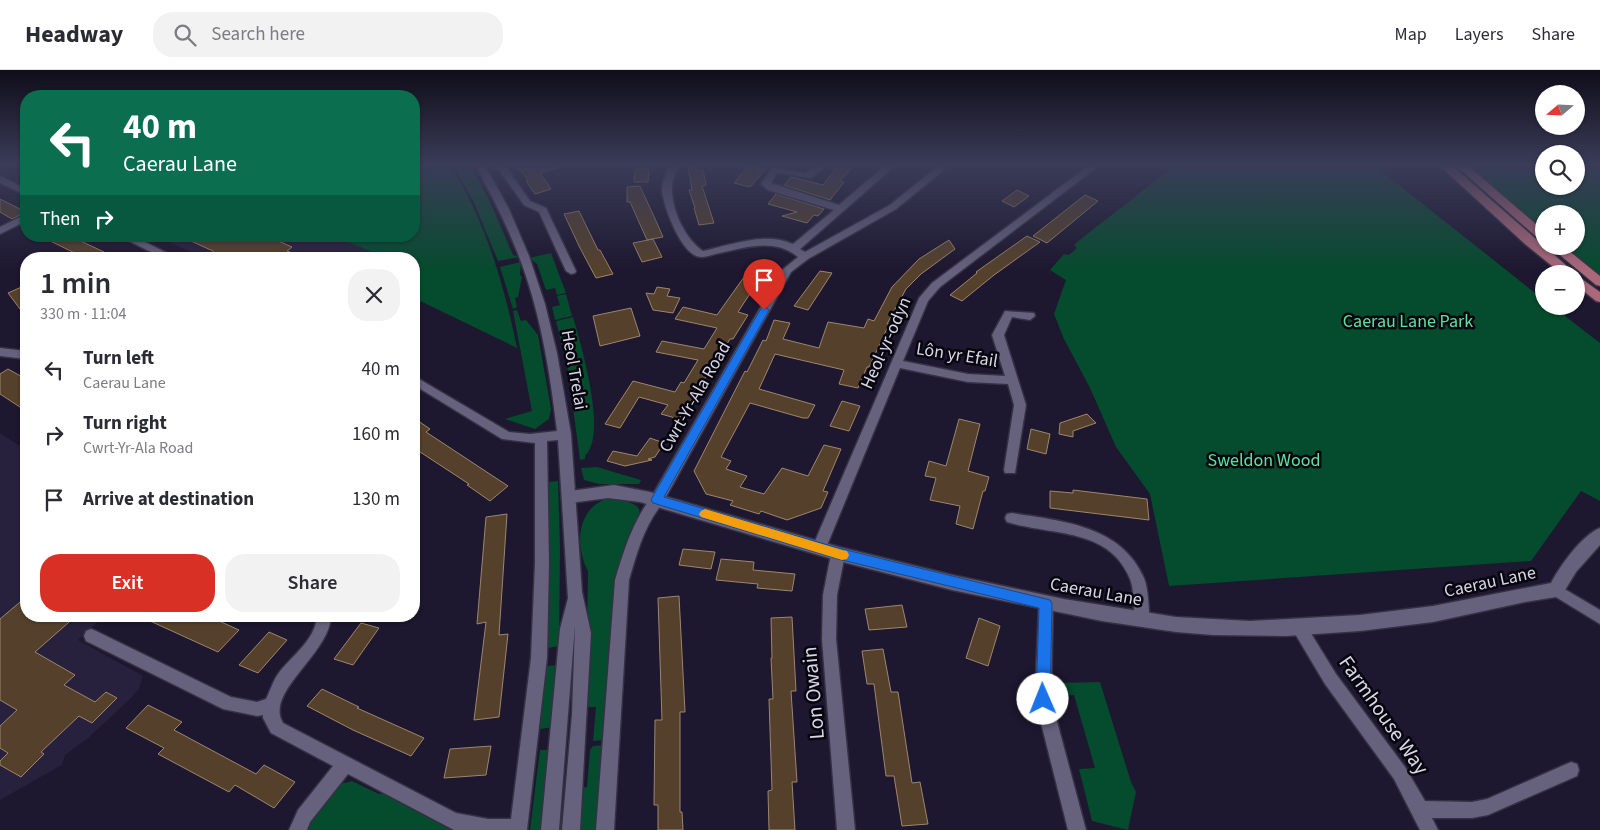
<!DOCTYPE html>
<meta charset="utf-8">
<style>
body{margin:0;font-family:"Source Sans 3",sans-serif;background:#f2f2f3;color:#2b2b33;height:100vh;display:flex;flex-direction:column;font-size:19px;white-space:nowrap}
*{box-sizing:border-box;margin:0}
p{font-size:16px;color:#7c7c81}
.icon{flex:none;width:28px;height:28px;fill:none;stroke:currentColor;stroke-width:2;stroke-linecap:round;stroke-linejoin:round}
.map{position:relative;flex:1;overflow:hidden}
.side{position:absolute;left:20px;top:182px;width:400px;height:370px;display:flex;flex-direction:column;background:#fff;border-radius:20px;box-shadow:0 1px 4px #0004}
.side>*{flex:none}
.guide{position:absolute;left:20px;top:20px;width:400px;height:152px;border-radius:20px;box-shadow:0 1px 4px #0004;background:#0b6e4f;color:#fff;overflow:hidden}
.needle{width:32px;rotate:251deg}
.fabs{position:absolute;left:1535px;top:15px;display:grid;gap:10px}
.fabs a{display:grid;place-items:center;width:50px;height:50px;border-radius:50%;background:#fff;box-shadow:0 1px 4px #0004;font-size:25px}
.pin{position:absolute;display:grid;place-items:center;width:42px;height:42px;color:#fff;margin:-51px -21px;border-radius:50% 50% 50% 0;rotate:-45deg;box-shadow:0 0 5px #0007}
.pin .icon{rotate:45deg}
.me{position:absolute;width:55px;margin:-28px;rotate:359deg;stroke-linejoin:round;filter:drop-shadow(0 0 4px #0008)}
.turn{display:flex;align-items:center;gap:18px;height:105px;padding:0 20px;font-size:22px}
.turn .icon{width:65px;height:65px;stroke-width:2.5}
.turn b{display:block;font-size:35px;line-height:42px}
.then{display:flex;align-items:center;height:48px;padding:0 20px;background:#0003;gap:10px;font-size:19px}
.round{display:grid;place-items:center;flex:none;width:52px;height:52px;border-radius:20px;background:#f2f2f3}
.headline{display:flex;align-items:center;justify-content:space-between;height:85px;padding:0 20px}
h1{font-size:30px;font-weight:600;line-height:38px}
.action{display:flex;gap:10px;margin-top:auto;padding:10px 20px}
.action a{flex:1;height:58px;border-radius:20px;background:#d93025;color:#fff;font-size:20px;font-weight:600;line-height:58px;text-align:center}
.action a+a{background:#f2f2f3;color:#2b2b33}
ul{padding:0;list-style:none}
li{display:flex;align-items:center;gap:15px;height:65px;padding:0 20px}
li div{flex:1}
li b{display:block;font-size:19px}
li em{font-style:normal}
header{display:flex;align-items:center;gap:30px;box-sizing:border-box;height:70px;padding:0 25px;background:#fff;border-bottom:1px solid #e1e1e2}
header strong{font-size:24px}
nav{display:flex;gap:28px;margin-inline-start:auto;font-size:18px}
.search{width:350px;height:45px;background:#f2f2f3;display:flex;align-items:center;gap:12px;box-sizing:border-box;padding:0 18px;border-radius:20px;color:#7c7c81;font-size:19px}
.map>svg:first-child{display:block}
.built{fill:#27213d}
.green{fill:#054b2d}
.building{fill:#55412b;stroke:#9d866d}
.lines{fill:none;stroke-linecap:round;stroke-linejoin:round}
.minor-casing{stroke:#353144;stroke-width:3}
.tertiary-casing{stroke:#353144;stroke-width:3}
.primary-casing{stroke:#353144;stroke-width:3}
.minor{fill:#66617d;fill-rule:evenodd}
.tertiary{fill:#66617d;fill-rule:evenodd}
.primary{fill:#aa6879;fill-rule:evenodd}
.route{fill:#1a73e8;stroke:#114b97}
.slow{fill:#f59e0b}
.labels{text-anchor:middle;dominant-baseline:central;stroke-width:5;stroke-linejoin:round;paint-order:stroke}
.park-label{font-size:18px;fill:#5ee29e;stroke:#07050e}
.street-label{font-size:18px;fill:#d9d6e7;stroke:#07050e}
.near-street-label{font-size:21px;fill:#d9d6e7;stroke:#07050e}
</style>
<header>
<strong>Headway</strong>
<div class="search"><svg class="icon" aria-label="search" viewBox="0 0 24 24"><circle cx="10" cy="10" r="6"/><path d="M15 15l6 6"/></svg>Search here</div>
<nav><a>Map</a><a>Layers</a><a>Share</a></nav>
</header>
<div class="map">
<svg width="1600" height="760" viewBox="0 0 1600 760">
<rect width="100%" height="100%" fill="#1d172f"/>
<!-- built -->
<path class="built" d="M 167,166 L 333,166 L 389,189 L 207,189 L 169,172 L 166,170 Z
M 0,363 L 26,380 L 26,546 L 104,546 L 78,570 L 143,606 L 139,619 L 128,631 L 88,668 L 65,685 L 62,695 L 0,730 Z"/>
<!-- green -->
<path class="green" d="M 414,94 L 449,94 C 485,149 504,214 517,278 L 414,228 L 414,189 L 389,189 L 333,166 L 414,166 Z
M 452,94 L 469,94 L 490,132 L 513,185 L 519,187 L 498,191 L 473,130 Z
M 1177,94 L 1378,94 L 1380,100 L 1544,230 L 1544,236 L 1552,236 L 1600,273 L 1600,431 L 1581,421 L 1531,491 L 1169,516 L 1150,424 L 1116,377 L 1090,318 L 1064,269 L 1054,244 L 1066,210 L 1050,200 L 1064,184 L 1069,185 L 1077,178 L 1074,175 L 1082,168 Z
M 1468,94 L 1544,94 L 1544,116 L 1576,116 L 1576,94 L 1600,94 L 1600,206 L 1564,176 L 1576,176 L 1576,144 L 1544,144 L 1544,160 L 1498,123 Z
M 551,183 L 566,223 L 557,225 L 555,218 L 546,220 L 537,194 L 529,188 Z
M 521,192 L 520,205 L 522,207 L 518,227 L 515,228 L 517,237 L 513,239 L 500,197 Z
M 566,224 L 572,246 L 555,250 L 552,237 L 560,235 L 557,226 Z
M 517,240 L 521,251 L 526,250 L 538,265 L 551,339 L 549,349 L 535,359 L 505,349 L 532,341 L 513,241 Z
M 573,247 C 581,275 608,364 585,386 L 585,389 L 580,390 L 568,300 L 556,251 Z
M 597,397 L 641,410 L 639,414 L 599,414 L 584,410 L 581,398 Z
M 558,411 L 560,478 L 559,576 L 548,578 L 549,412 Z
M 610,428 C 634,434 647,431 636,462 L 603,670 L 593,671 L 596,637 L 586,637 L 588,501 C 574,475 577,436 610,428 Z
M 559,595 L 554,657 L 540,659 L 546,596 Z
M 1100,612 L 1131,712 L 1136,722 L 1128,760 L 1092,751 L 1079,699 L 1095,698 L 1074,625 L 1058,626 L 1058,613 Z
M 603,675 L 596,760 L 577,760 L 581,718 L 587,717 L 590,680 L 593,676 Z
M 540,680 L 552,680 L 544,760 L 530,760 Z
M 352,711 L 379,724 L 382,723 L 451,760 L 304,760 L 340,714 Z"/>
<!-- building -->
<path class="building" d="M 516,94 L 560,94 L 560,97 L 540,103 L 551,119 L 535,124 L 526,111 L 528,110 Z
M 839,94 L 856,94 L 840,111 L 844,112 L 830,130 L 784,115 L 791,107 L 823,115 Z
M 694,95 L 697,101 L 703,100 L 706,115 L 702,116 L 714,153 L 699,155 L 694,138 L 695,138 L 689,120 L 692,120 L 688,96 Z
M 748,96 L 765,100 L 750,117 L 734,113 Z
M 649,98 L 648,112 L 634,112 L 635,99 Z
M 640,116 L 656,151 L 663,167 L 647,170 L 630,132 L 627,132 L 627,117 Z
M 1017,120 L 1029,126 L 1014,137 L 1002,131 Z
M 776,124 L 824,139 L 818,146 L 814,145 L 807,153 L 782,146 L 797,142 L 768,134 Z
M 1085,125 L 1098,131 L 1047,173 L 1033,166 Z
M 0,129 L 26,142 L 12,149 L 0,142 Z
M 579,141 L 598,180 L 600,180 L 613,204 L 596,208 L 580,178 L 564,144 Z
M 40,166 L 70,166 L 104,182 L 92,189 L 87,189 Z
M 180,166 L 267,166 L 292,177 L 287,181 L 306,188 L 235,189 L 228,186 L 219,187 L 213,184 L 213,181 Z
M 1027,166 L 1040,172 L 994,205 L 962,231 L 950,225 L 977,203 L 976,202 Z
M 653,169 L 662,187 L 642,192 L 633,173 Z
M 949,170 L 955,179 L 921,204 L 906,219 L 887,254 L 889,254 L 880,274 L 869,297 L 867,297 L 858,318 L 839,314 L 844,300 L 775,284 L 759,319 L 815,335 L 808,348 L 803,348 L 750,333 L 721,387 L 731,391 L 726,399 L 747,406 L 740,417 L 764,424 L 782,398 L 808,406 L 824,375 L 841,379 L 823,421 L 828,422 L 821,438 L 787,450 L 761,441 L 759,444 L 730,435 L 733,431 L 706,424 L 694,401 L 745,301 L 747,302 L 763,270 L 766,271 L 774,250 L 790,253 L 783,269 L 819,278 L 828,252 L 864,258 L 868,249 L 874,251 L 892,217 L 919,189 Z
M 754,193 L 768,196 L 738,242 L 748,245 L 733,269 L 730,269 L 679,349 L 661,344 L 668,335 L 639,327 L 620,358 L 605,354 L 633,311 L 675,322 L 681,312 L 684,313 L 698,290 L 656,282 L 662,271 L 704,279 L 717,258 L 675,249 L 683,237 L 717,245 Z
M 820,201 L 832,203 L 808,240 L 794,236 Z
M 26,215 L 26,247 L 8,223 Z
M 657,217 L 670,219 L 667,226 L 680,228 L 673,243 L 653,240 L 646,223 L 654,224 Z
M 631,238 L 640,266 L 600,276 L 593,246 Z
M 8,299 L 26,309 L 26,341 L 0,324 L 0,304 Z
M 842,331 L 860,336 L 849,361 L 830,356 Z
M 1087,344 L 1096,353 L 1073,361 L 1073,367 L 1059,364 L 1060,353 Z
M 414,348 L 430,359 L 426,362 L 508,416 L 490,431 L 467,415 L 469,414 L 414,378 Z
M 959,349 L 980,354 L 968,401 L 989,407 L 985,421 L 983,421 L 973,459 L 956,454 L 960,436 L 930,430 L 936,408 L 925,406 L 929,391 L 946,396 Z
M 1031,359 L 1050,364 L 1046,384 L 1027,379 Z
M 650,368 L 664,373 L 655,387 L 648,389 L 652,390 L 625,396 L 607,391 L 613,381 L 637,386 Z
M 1073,420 L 1147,429 L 1149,450 L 1050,438 L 1050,421 L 1073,423 Z
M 507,444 L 499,565 L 508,564 L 499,647 L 474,650 L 486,552 L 477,554 L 486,447 Z
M 683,479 L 715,482 L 711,499 L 679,495 Z
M 721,489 L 754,492 L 753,500 L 795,504 L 792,521 L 757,518 L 758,514 L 716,510 Z
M 679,526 L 685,642 L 680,642 L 680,742 L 682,742 L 683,760 L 658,760 L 658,735 L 654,735 L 655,650 L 662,650 L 658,528 Z
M 26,527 L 26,546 L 76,546 L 35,582 L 75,605 L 64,615 L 95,632 L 106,622 L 117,628 L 92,653 L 79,646 L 41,682 L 44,684 L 21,707 L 0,695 L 0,691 L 8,683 L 0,678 L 0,656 L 17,640 L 0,630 L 0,549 Z
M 902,535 L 907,557 L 869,560 L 865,539 Z
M 139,546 L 208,546 L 239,560 L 218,582 Z
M 792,547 L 796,621 L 791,621 L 797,712 L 792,712 L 795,760 L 769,760 L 768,721 L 772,720 L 769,629 L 773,629 L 771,588 L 772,588 L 771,548 Z
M 979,548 L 1000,556 L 988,596 L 966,588 Z
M 361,553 L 379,558 L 353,595 L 334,589 Z
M 269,562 L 287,570 L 258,603 L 239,595 Z
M 883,579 L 891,622 L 898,622 L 912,713 L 920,712 L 928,754 L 902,756 L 894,706 L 886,706 L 874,614 L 867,614 L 862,581 Z
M 322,619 L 359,637 L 357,638 L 424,668 L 411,686 L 353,660 L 307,636 Z
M 148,635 L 182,652 L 174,660 L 256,704 L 264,695 L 295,712 L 274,738 L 235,715 L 229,722 L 158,684 L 164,678 L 126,658 Z
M 491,676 L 486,705 L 444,708 L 450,679 Z"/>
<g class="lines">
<defs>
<path id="minor" d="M 475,94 L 484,94 L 509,139 L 529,186 L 545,234 L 557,283 L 571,364 L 582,522 L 591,563 L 580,760 L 562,760 L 572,644 L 575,555 L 559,760 L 541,760 L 560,559 L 568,528 L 558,370 L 547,371 L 549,493 L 547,588 L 527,760 L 454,760 L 348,704 L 310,752 L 307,760 L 289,760 L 298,740 L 333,696 L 271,663 L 263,648 L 263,645 L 257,646 L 223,639 L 86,571 L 84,566 L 86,561 L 91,559 L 96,561 L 231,627 L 257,632 L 266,629 C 270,621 273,611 278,604 C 292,585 315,571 317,546 L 331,546 C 330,584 264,622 283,653 L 456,743 L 488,749 L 511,749 L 531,588 L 535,493 L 535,373 L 502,369 L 414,315 L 414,306 L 509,362 L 530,364 L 557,361 C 550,301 540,240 518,184 C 506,153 491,124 475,94 Z
M 495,94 L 504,94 L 530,131 L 546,138 L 576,201 L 575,203 L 571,204 L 566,201 L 539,142 L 524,135 Z
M 670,94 L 679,94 C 676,101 672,109 672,117 C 671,139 685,169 703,181 C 730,175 766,161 793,174 L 834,140 L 768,120 L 761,114 L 772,98 L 806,103 L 817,94 L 823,94 L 823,98 L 811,108 L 777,103 L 771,113 L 839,135 L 887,94 L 897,94 L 800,179 L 805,182 L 890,135 L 941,94 L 951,94 L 896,139 L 808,189 L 791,202 L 662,434 C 644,456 637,483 629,510 L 614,760 L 596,760 L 615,510 C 624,480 633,451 652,426 L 782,200 L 798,187 C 775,168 747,177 720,183 C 714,184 707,187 701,187 C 682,187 663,136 662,120 C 662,111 667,102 670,94 Z
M 1091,94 L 1101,94 L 940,217 L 928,231 L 903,291 L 968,304 L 1005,306 L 992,265 L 1005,241 L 1034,243 L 1035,246 L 1030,250 L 1012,247 L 1004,265 L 1026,335 L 1015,403 L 1005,403 L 1004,400 L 1014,335 L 1008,314 L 968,312 L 900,298 L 826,478 L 824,482 L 819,484 L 814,482 L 812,478 L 919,228 L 932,213 Z
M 0,106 L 26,119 L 26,125 L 0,113 Z
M 26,144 L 26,151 L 0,164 L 0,157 Z
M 119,166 L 133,166 L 179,189 L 165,189 Z
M 0,278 L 26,281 L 26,289 L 0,286 Z
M 1012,443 C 1062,451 1121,455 1144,508 C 1149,521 1148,536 1150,550 L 1148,555 L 1143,556 L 1138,555 C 1131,541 1136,524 1130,509 C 1109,457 1051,466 1007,452 L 1005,448 L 1007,444 Z
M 838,478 L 843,480 L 845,484 L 837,525 L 836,569 L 855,760 L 837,760 L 822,569 L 823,525 L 831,484 L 833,480 Z
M 1556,514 L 1600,540 L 1600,554 L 1551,524 L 1549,520 L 1551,516 Z
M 1046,528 L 1051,530 L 1053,534 L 1051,629 L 1086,760 L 1068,760 L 1035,629 L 1039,534 L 1041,530 Z
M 1299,550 L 1304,552 L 1336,604 L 1405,697 L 1425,731 L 1472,732 L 1487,729 L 1571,692 L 1577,694 L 1579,700 L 1577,706 L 1488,745 L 1472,748 L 1432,748 L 1438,760 L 1420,760 L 1394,709 L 1325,614 L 1294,562 L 1292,557 L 1294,552 Z"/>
<path id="tertiary" d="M 614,415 L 650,422 L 839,477 L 952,505 L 1064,529 L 1176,547 L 1250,551 L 1360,545 L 1433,536 L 1551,513 C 1560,496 1582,465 1600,458 L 1600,475 L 1576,502 L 1562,525 L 1556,527 L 1525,532 L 1433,552 L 1360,561 L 1286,566 L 1213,565 L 1176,562 L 1102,551 L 952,520 L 839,491 L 640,432 L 608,428 L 570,433 L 564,431 L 562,427 L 564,423 L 570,421 Z"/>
<path id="primary" d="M 1438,94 L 1450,94 L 1576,204 L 1562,204 L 1525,174 Z
M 1454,94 L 1466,94 L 1544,161 L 1544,170 L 1540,170 Z
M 1549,176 L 1563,176 L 1600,206 L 1600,216 L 1596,215 Z
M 1576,205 L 1600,222 L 1600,232 L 1596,231 L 1576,215 Z"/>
</defs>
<!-- minor casing -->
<use href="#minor" class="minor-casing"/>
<!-- tertiary casing -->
<use href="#tertiary" class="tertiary-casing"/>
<!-- primary casing -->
<use href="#primary" class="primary-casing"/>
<!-- minor -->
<use href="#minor" class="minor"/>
<!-- tertiary -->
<use href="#tertiary" class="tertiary"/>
<!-- primary -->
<use href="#primary" class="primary"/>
</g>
<!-- sky -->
<linearGradient id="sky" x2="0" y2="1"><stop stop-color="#100d1a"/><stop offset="0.47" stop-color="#3a3c58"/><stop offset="1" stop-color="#3a3c58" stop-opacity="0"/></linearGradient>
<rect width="1600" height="201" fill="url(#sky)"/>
<!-- route -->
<path class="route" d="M 764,236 L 769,240 L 664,427 L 838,478 L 1050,530 L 1052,534 L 1050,629 L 1048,633 L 1043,635 L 1038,633 L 1036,629 L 1039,538 L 838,489 L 653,433 L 651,430 L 653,426 L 760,240 Z"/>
<!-- slow -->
<path class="slow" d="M 705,439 L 842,480 L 847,481 L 849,485 L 847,489 L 842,490 L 701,447 L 699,444 L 701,441 Z"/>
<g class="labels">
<!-- park labels -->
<g class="park-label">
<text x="1408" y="251">Caerau Lane Park</text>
<text x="1264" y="390">Sweldon Wood</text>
</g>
<!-- street labels -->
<g class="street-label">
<text transform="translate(886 273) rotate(-66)">Heol-yr-odyn</text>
<text transform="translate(957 285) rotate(9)">Lôn yr Efail</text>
<text transform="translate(574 300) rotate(80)">Heol Trelai</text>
<text transform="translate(695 327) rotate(-60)">Cwrt-Yr-Ala Road</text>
<text transform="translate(1490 512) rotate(-12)">Caerau Lane</text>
<text transform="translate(1096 522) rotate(10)">Caerau Lane</text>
</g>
<!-- near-street labels -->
<g class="near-street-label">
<text transform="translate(813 623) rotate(-95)">Lon Owain</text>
<text transform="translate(1384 645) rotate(55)">Farmhouse Way</text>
</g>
</g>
</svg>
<div class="fabs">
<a><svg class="needle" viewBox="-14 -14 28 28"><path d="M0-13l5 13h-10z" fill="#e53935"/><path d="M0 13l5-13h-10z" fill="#7c7c81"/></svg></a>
<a><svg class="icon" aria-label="search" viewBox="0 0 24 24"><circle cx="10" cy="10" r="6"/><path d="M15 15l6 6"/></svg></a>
<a>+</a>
<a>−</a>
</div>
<div class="pin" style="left:764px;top:240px;background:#d93025"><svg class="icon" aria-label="arrive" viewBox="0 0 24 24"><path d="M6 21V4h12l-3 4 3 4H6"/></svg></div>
<svg class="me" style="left:1043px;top:629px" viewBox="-20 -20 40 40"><circle r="19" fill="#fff"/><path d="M0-13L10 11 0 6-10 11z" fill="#1a73e8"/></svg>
<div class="guide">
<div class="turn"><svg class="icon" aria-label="left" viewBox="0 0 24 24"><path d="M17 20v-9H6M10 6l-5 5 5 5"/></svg><div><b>40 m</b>Caerau Lane</div></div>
<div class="then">Then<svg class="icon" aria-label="right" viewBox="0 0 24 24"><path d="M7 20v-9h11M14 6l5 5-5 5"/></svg></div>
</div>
<section class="side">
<div class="headline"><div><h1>1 min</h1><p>330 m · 11:04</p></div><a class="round"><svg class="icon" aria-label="close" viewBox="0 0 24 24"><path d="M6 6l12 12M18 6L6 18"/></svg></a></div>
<ul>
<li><svg class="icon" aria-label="left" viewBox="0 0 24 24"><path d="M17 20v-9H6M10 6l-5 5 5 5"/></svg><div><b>Turn left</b><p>Caerau Lane</p></div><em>40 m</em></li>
<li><svg class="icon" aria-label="right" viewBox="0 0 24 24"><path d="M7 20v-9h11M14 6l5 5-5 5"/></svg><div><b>Turn right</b><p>Cwrt-Yr-Ala Road</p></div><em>160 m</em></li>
<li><svg class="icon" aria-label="arrive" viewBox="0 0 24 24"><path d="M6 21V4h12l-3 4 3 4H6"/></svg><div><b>Arrive at destination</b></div><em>130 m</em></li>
</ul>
<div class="action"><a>Exit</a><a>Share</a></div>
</section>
</div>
